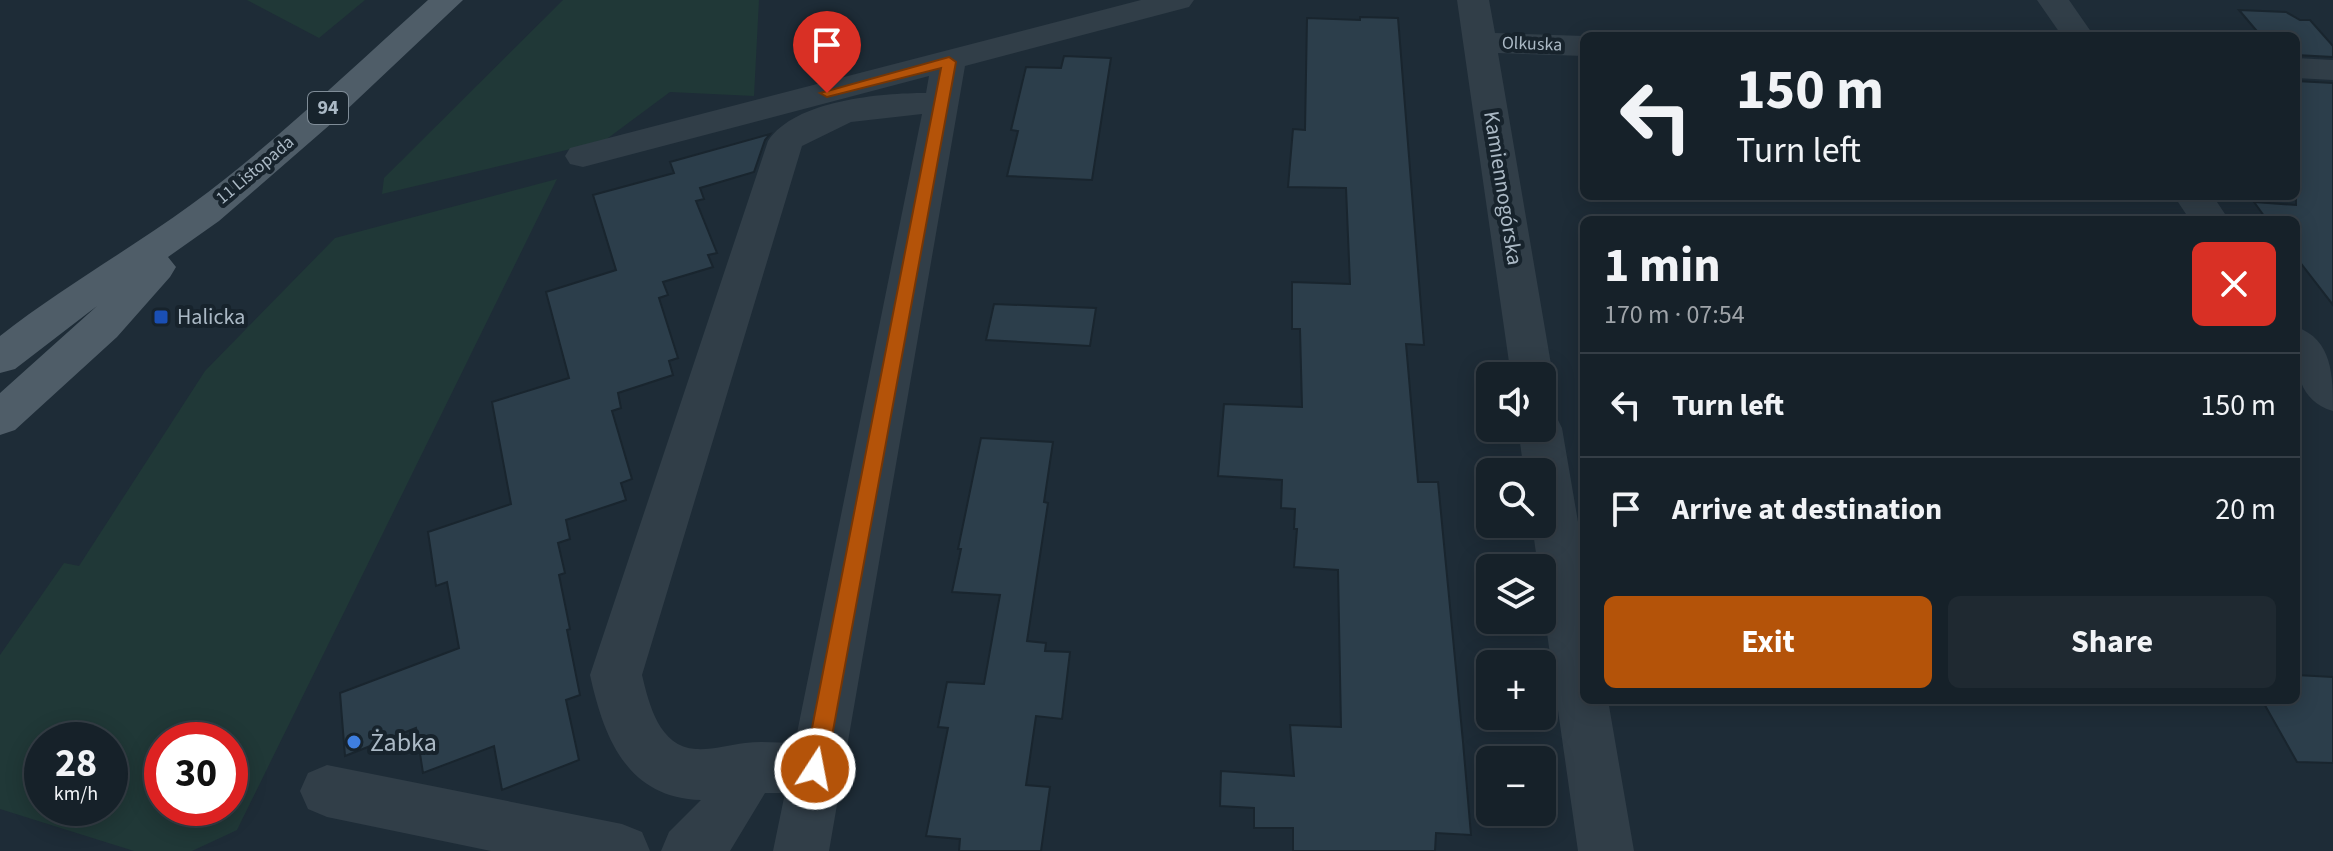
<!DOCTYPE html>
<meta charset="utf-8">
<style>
body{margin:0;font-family:"Source Sans 3",sans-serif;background:#1f2931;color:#f1f3f6;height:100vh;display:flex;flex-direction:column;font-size:30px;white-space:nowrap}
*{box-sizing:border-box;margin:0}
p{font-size:26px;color:#9ea3a8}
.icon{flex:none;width:44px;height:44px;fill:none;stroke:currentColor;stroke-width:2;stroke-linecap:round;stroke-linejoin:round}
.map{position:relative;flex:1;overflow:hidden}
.panel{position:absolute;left:1580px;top:216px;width:720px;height:488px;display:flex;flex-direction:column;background:#162129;border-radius:12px;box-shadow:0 4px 20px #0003,0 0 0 2px #353e46}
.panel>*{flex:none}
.top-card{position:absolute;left:1580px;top:32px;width:720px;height:168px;border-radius:12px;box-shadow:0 4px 20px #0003,0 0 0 2px #353e46;background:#162129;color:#f1f3f6;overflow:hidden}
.fabs{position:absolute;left:1476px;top:362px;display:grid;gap:16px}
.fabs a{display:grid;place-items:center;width:80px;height:80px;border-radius:12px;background:#162129;box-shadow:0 4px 20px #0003,0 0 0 2px #353e46;font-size:40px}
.speed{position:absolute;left:24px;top:722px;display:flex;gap:16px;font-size:40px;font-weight:700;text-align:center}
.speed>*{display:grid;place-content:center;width:104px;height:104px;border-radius:50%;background:#162129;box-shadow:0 4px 20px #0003,0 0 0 2px #353e46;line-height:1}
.speed small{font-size:20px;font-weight:400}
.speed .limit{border:12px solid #d22;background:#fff;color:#111}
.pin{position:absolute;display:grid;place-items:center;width:68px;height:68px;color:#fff;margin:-82px -34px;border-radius:50% 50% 50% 0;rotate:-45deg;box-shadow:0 0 8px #0007}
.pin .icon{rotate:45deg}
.me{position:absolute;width:88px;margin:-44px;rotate:11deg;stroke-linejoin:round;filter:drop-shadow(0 0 6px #0008)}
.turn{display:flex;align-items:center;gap:28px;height:168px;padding:0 24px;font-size:36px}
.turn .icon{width:104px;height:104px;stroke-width:2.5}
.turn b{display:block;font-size:56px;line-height:68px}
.round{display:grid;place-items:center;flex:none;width:84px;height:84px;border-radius:12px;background:#1f2931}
.overview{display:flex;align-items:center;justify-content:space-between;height:136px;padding:0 24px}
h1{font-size:48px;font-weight:700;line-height:60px}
.primary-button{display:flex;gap:16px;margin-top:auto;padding:16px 24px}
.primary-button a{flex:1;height:92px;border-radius:12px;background:#b45309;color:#fff;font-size:32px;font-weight:700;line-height:92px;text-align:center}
.primary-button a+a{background:#1f2931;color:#f1f3f6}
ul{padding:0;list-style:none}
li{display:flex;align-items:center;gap:24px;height:104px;padding:0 24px;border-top:2px solid #353e46}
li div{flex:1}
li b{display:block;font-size:30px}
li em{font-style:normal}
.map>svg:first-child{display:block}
.green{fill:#203837;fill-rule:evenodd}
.building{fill:#2c3e4b;stroke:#19252e;stroke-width:2}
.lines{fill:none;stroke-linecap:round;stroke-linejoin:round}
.minor{fill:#313e48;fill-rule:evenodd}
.major{fill:#4f5d68;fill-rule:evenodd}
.route{fill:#b45309;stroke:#753606;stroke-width:2}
.transit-dot{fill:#1a4fb4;stroke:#17232c;stroke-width:3}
.shop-dot{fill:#3f7fe0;stroke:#17232c;stroke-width:3}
.labels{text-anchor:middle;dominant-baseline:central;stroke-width:8;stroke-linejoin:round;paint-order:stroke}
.far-street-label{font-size:18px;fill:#abb9c5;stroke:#17232c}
.shield{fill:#17232c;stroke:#7f8c97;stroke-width:2}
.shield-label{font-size:20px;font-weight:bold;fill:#abb9c5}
.street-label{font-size:22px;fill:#abb9c5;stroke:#17232c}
.poi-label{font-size:22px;fill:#abb9c5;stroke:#17232c;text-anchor:start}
.near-poi-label{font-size:26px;fill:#abb9c5;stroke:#17232c;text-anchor:start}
</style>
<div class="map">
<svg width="2333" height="851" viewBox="0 0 2333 851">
<rect width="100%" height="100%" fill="#1e2c37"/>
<!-- green -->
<path class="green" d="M 247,0 L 365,0 L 319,38 Z
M 563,0 L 759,0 L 754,96 L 670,92 L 604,141 L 382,194 L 384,178 Z
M 557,179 L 237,830 L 192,851 L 134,851 L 0,809 L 0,655 L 64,563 L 79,566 L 205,371 L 335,238 ZM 42,740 L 110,740 L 110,808 L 42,808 ZM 162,740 L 230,740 L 230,808 L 162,808 Z"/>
<!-- building -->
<path class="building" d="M 2239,10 L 2286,12 L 2300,20 L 2310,20 L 2333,46 L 2333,57 L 2296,55 L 2296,36 L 2261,36 Z
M 1360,17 L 1398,18 L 1424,345 L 1406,344 L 1418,482 L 1438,482 L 1463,742 L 1471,835 L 1436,833 L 1435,851 L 1293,851 L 1293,828 L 1254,828 L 1254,808 L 1220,806 L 1221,771 L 1294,776 L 1290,725 L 1341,727 L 1338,570 L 1294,567 L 1297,529 L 1294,529 L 1295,509 L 1281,508 L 1282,480 L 1218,476 L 1224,404 L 1302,407 L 1300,329 L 1292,329 L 1292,282 L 1350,284 L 1346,188 L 1288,187 L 1293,129 L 1305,130 L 1307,18 L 1360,20 Z
M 1064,56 L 1111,58 L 1092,180 L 1007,176 L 1018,131 L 1011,130 L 1026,67 L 1061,68 Z
M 2296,81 L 2333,83 L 2333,305 L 2296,257 L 2296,220 L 2267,220 L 2254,202 L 2296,205 Z
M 770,134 L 765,140 L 754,172 L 700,188 L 704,199 L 696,201 L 717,253 L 708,255 L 713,267 L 663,282 L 668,295 L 659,298 L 678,358 L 669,361 L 673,375 L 618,393 L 621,408 L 612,411 L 632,479 L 621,483 L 626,500 L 566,520 L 570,539 L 558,543 L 565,573 L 559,575 L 570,629 L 567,630 L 580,695 L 566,700 L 579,760 L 502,790 L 494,746 L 423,773 L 416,728 L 345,756 L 340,693 L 459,648 L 447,582 L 436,586 L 428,532 L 511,504 L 492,402 L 569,378 L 546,292 L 616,270 L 593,195 L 674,173 L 670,162 Z
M 994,304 L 1096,308 L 1090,346 L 986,340 Z
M 981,438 L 1053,442 L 1044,502 L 1048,503 L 1027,641 L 1046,643 L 1045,651 L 1070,652 L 1062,719 L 1036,716 L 1026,785 L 1050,787 L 1041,851 L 959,851 L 960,839 L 926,836 L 948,728 L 938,727 L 947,682 L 984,684 L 1000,595 L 952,592 L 961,549 L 958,549 Z
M 2296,675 L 2333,677 L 2333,763 L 2297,762 L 2262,700 L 2296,700 Z"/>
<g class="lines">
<!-- minor -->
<path class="minor" d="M 1141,0 L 1194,0 L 1189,7 L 965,66 L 829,851 L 773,851 L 785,793 L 765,793 L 730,851 L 661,851 L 669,832 L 701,800 C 627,798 604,738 590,675 L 768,141 C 795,100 881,93 926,93 L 929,76 L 583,167 L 570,164 L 565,156 L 570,148 ZM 922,114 L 795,743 C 778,743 761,741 745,743 C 729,745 712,750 696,749 C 659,747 649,704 642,675 L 802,146 L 851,122 Z
M 1457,0 L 1489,0 L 1495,33 L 1584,36 L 1584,56 L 1498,53 L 1553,376 L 1547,387 L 1542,389 L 1542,376 L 1511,376 Z
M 2037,0 L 2069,0 L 2094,36 L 2062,36 Z
M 2296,58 L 2333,60 L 2333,80 L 2296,78 Z
M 2174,196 L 2213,196 L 2229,220 L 2190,220 Z
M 2296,327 C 2333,339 2333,377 2333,411 C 2293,399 2296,361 2296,327 Z
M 1542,412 L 1556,416 L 1562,428 L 1584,557 L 1584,700 L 1608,700 L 1634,851 L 1578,851 L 1542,598 L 1542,568 L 1538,568 L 1532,524 L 1542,524 L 1542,472 L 1524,472 L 1518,428 L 1542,428 Z
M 327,765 L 622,824 L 642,832 L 650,851 L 491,851 L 327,817 L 308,809 L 300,791 L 308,773 Z"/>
<!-- major -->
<path class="major" d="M 428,0 L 463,0 L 340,116 L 219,221 L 168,257 L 176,267 L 170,277 L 117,337 L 15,430 L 0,435 L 0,393 L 97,306 L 15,369 L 0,373 L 0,336 C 61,288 129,250 192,204 C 275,143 351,69 428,0 Z"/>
</g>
<!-- route -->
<path class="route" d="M 949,57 L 956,62 L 826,769 L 823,776 L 815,779 L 807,776 L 804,769 L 941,68 L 827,97 L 820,93 Z"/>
<!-- markers -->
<rect class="transit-dot" x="153" y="309" width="16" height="16" rx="4"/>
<circle class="shop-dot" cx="354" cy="742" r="8"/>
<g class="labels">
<!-- far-street labels -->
<g class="far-street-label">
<text transform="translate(1532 44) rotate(2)">Olkuska</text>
<text transform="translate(255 170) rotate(-40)">11 Listopada</text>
</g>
<!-- shield labels -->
<rect class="shield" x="308" y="92" width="40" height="32" rx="6"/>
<g class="shield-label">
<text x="328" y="108">94</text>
</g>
<!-- street labels -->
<g class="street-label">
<text transform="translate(1503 188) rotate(81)">Kamiennogórska</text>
</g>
<!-- poi labels -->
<g class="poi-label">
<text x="177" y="317">Halicka</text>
</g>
<!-- near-poi labels -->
<g class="near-poi-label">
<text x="370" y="742">Żabka</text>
</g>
</g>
</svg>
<div class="fabs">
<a><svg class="icon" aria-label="sound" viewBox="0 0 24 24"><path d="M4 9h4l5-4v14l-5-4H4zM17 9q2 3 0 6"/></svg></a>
<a><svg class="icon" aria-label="search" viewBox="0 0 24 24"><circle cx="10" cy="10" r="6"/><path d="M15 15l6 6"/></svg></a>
<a><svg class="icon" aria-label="layers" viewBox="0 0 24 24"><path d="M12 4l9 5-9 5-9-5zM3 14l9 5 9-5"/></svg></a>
<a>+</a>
<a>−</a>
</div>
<div class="speed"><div>28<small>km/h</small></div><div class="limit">30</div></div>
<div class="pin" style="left:827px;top:93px;background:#d93025"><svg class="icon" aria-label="arrive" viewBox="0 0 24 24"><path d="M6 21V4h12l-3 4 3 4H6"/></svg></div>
<svg class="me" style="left:815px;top:769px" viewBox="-20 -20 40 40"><circle r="17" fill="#b45309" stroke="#fff" stroke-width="3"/><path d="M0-11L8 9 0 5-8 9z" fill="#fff"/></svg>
<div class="top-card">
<div class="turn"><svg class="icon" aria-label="left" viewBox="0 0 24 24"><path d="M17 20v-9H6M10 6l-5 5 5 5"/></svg><div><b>150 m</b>Turn left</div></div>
</div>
<section class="panel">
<div class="overview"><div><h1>1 min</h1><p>170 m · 07:54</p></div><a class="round" style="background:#d93025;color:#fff"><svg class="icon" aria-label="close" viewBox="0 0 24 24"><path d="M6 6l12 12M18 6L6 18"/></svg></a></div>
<ul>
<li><svg class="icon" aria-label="left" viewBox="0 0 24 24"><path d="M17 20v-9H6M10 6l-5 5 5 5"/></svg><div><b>Turn left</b></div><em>150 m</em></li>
<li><svg class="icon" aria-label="arrive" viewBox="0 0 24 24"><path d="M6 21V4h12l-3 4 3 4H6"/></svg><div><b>Arrive at destination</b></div><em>20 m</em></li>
</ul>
<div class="primary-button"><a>Exit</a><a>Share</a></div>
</section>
</div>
